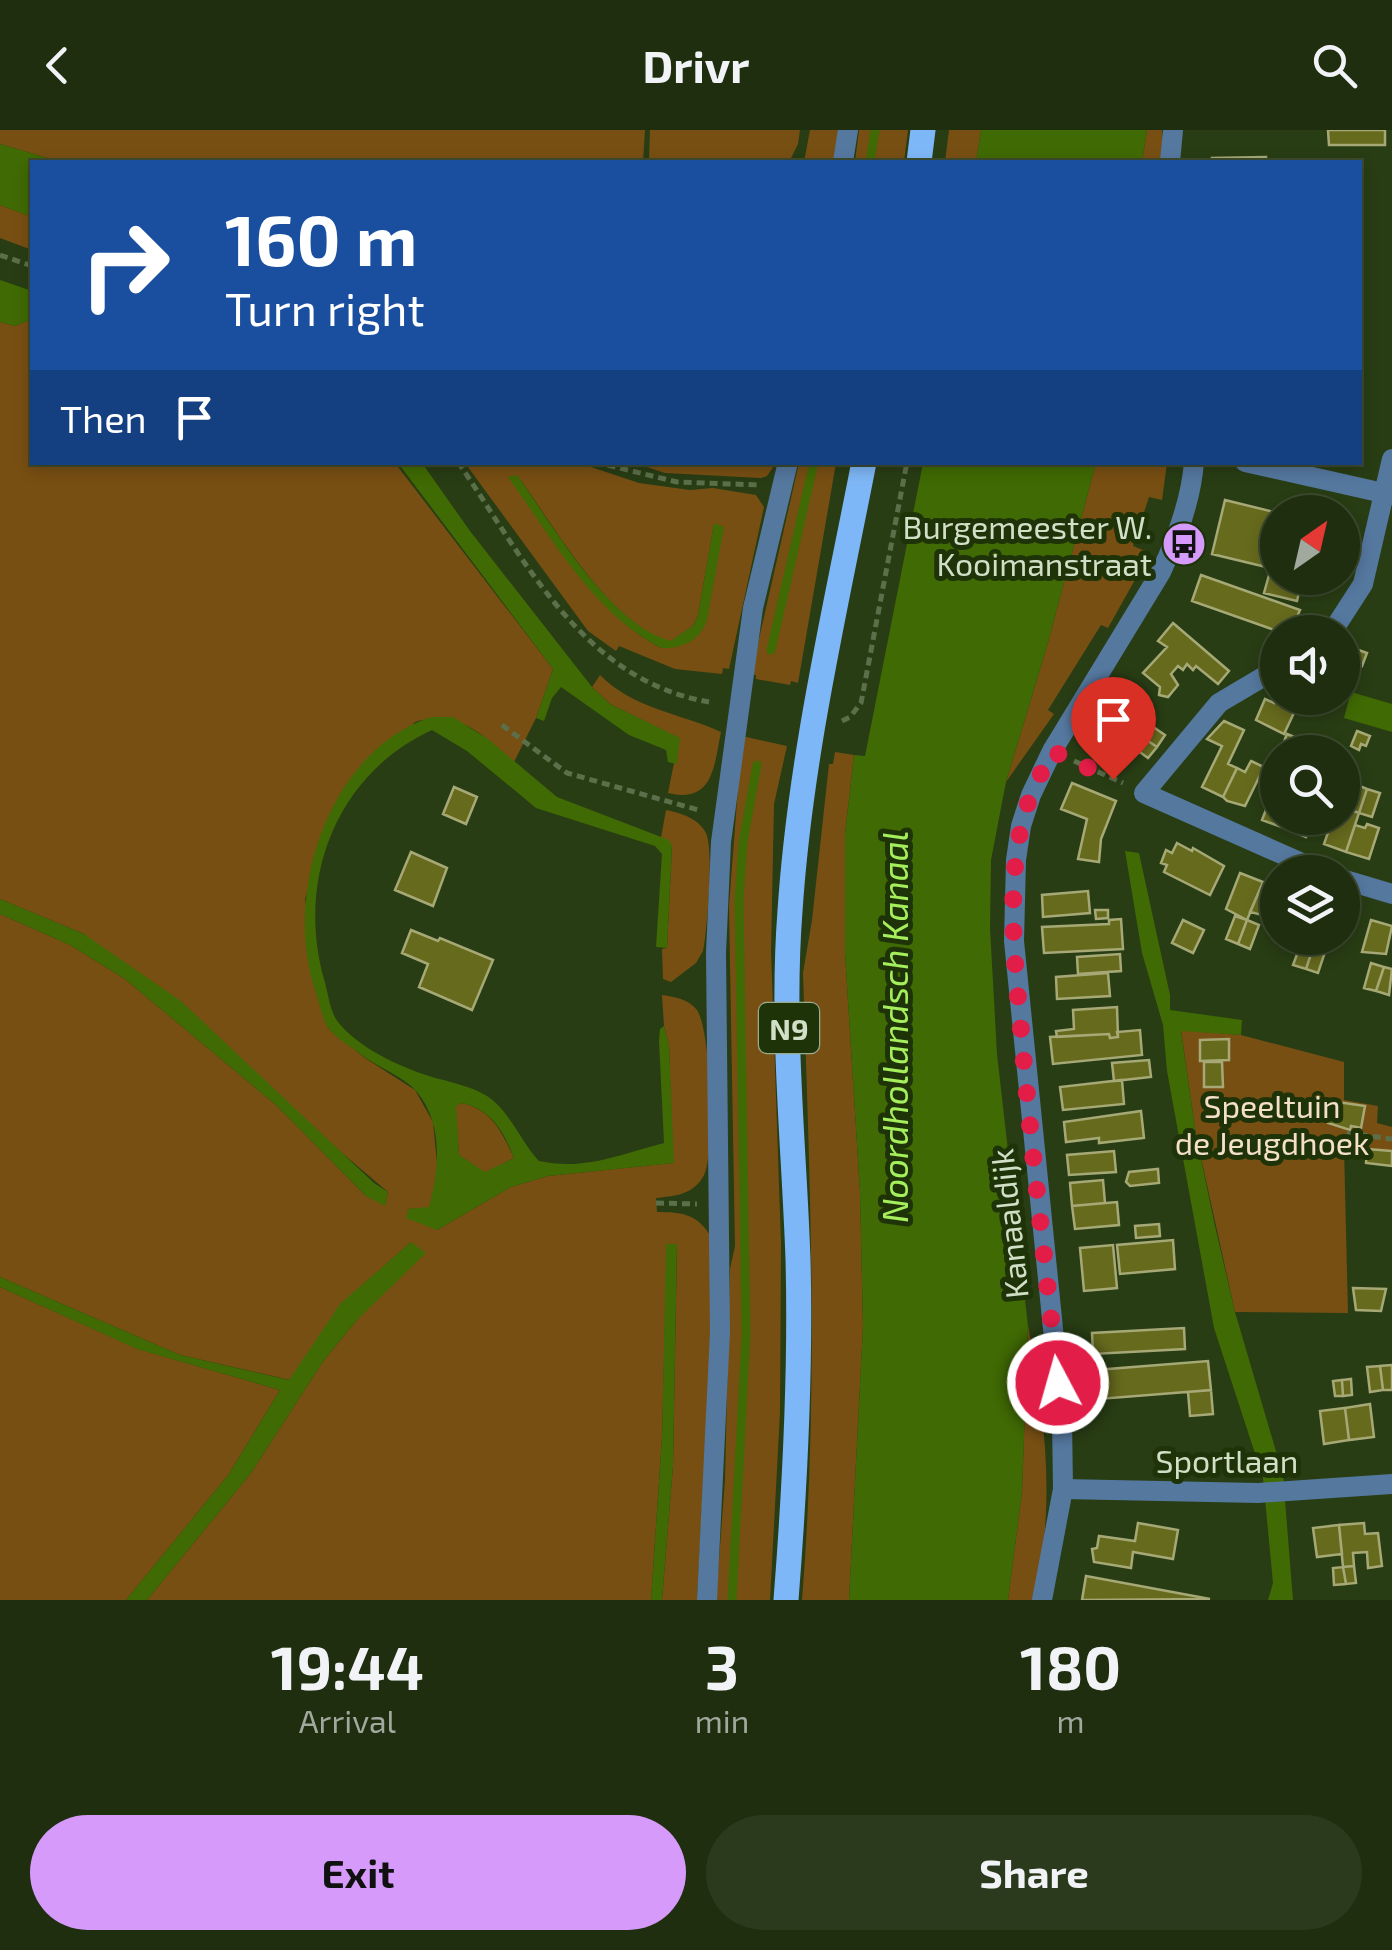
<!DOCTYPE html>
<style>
body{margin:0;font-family:"Exo 2",sans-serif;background:#2b3a1d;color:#f1f3f6;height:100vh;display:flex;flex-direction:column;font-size:38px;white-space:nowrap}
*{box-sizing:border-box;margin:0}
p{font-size:32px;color:#a1a89e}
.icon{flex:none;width:55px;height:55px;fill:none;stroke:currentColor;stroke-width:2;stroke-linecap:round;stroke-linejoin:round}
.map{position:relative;height:1470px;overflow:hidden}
.panel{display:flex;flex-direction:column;background:#1e2e0f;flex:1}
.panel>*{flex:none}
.hud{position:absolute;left:30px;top:30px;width:1332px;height:305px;border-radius:0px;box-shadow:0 5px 15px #0003,0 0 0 2px #3c4a2f;background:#1a4fa0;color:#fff;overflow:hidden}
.needle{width:65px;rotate:34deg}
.fabs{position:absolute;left:1260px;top:365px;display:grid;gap:20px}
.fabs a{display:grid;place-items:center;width:100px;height:100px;border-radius:50%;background:#1e2e0f;box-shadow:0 5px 15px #0003,0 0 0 2px #3c4a2f;font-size:50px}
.pin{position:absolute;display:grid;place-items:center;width:85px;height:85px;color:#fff;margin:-102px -42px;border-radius:50% 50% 50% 0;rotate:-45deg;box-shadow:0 0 10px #0007}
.pin .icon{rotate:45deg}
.me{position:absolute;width:110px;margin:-55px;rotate:354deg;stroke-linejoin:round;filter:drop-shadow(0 0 8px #0008)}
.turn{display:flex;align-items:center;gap:35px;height:210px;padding:0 30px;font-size:45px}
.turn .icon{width:130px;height:130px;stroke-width:2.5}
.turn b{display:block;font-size:70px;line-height:85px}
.then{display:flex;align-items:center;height:95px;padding:0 30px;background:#0003;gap:20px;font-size:38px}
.eta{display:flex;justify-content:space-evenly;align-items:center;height:170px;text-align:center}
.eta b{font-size:60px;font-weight:700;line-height:70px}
.cta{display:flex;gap:20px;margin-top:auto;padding:20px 30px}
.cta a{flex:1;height:115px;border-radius:60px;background:#d69bfa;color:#111;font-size:40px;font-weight:700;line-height:115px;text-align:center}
.cta a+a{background:#2b3a1d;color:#f1f3f6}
header{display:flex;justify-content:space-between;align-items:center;height:130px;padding:0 30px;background:#1e2e0f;font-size:45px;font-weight:700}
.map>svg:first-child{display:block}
.green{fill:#784f13;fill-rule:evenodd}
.water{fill:#406a03;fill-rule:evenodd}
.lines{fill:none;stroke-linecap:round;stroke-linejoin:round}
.stream{stroke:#406a03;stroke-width:9}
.building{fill:#666a1d;stroke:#a6a976;stroke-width:2.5}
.path{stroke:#5c6f4b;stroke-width:5;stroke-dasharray:8 5;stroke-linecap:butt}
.minor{stroke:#55789f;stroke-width:20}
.tertiary{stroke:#55789f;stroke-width:20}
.primary{stroke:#7eb7f7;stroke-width:25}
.route{stroke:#e11d48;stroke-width:18;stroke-dasharray:0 32.4}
.labels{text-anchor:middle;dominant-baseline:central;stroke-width:10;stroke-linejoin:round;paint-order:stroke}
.shield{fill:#1e3308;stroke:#9bab8e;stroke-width:2.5}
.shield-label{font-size:30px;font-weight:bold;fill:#d1dfc7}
.poi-label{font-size:32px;fill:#d1dfc7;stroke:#1e3308;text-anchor:end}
.park-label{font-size:32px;fill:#f4e0c9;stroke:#1e3308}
.street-label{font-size:32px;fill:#d1dfc7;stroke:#1e3308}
.water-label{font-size:35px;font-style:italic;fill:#a6ef5c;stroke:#1e3308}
</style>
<header><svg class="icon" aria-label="back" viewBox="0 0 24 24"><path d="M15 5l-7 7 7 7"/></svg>Drivr<svg class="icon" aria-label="search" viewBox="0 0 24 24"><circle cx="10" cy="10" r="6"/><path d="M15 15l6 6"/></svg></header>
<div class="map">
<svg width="1392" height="1470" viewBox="0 0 1392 1470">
<rect width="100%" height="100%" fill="#283d14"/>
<!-- green -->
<path class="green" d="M 0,0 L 645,0 L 643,32 L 61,32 L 0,14 Z
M 650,0 L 800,0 L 798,14 L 789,32 L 649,32 Z
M 810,0 L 840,0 L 836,32 L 804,32 Z
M 859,0 L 908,0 L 904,32 L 855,32 Z
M 949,0 L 981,0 L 976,32 L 945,32 Z
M 1147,0 L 1162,0 L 1162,32 L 1142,32 Z
M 0,75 L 32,87 L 32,120 L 0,108 Z
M 32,189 L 32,332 L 395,333 L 553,539 L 536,588 L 514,632 C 483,605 458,578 415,592 L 336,673 L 305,769 L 328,898 L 365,928 L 415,960 L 433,992 L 438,1043 L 429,1078 L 408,1079 L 437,1100 L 511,1057 L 548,1046 L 673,1033 L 669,915 L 664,896 L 662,865 C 676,867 688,869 697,880 C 711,900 716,1027 703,1047 C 692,1065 675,1066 656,1068 L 657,1082 C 682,1082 698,1084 711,1107 L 710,1226 L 697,1470 L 662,1470 L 673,1336 L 677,1115 L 667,1114 L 662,1307 L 651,1470 L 147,1470 L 251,1343 L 324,1230 L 356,1191 L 411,1112 L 341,1174 L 290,1250 L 180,1225 L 0,1147 L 0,784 L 70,815 L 125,849 L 276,975 L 366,1066 L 385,1075 L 388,1062 L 84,804 L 0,769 L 0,192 L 15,196 Z
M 465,333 L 579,333 L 639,353 L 690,360 L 713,358 L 756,365 L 764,377 L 729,539 L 723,538 L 722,544 L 675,539 L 619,516 L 616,521 L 588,501 ZM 517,345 C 556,398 607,492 670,512 L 693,496 L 698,485 L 714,394 L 700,503 L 661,518 C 592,482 558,408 517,345 Z
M 635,333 L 776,333 L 767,346 L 761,348 L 665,343 Z
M 799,333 L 836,333 L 798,553 L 791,551 L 790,555 L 756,549 L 756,545 L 751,544 Z
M 1096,333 L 1167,333 L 1162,370 L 1149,367 L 1133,416 L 1150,423 L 1108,498 L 1101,495 L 1048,580 L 1054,584 L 1006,652 L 1047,516 Z
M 600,545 C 633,579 683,584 721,602 C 714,635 714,674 668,663 L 679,608 L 610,574 L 592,557 Z
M 742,606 L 787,616 L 774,674 L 771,821 L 781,1114 L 780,1282 L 770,1470 L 716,1470 L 725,1350 L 730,1139 L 735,1116 L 729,776 Z
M 835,622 L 854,625 L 845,704 L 845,823 L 860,1062 L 863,1196 L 849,1470 L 802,1470 C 819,1259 810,1054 803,843 L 812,790 L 829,634 L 833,634 Z
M 666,680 C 681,683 698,688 706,703 C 714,720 707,802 703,821 L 696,833 L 671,852 L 663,849 L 662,819 L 667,818 L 672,717 L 661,708 Z
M 1181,900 L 1241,905 L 1344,932 L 1344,970 L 1378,976 L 1377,993 L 1392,997 L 1392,1022 L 1344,1018 L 1348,1183 L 1235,1182 L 1196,1005 Z
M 462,973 C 492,980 502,1002 514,1028 L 485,1043 L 459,1025 L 455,976 Z
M 0,1157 L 138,1219 L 280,1260 L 229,1344 L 126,1470 L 0,1470 Z
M 1028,1196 C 1045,1286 1057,1380 1033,1470 L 1008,1470 L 1022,1362 Z"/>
<!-- water -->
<path class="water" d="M 981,0 L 1147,0 L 1142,32 L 976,32 Z
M 0,14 L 61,32 L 32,32 L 32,87 L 0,75 Z
M 0,150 L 32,161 L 32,189 L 15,196 L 0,192 Z
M 398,333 L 422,333 L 470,401 L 592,557 L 610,574 L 680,608 L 677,634 L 668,632 L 666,620 L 629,605 L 561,557 L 552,568 L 544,591 L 536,588 L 553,539 Z
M 923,333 L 1096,333 L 1047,516 L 1006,652 L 991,730 L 990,798 L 997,924 L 1028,1196 L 1022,1362 L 1008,1470 L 849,1470 L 863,1196 L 860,1062 L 845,823 L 845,704 L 854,625 L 865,626 Z
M 517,345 C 555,398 607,492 670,511 L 693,496 L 698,485 L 714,393 L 724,397 L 707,490 C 700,511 681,519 661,518 C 592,482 552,408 508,347 Z
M 1351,562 L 1392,574 L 1392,602 L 1344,588 Z
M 431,587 L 453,587 L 488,609 L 557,667 L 669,710 L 672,716 L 667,818 L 656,817 L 662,724 L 655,716 L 536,678 L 467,621 L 432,600 C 336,644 296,750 324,849 C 328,862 330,882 338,892 C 359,918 398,936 429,946 C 448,952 469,955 487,966 C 510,981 520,1011 539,1031 C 585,1041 620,1024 664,1013 L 659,911 L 660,899 L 664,896 L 669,915 L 674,1033 L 548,1046 L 511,1057 L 437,1100 L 406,1088 L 408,1079 L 429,1077 C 439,1040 444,993 416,961 C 402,945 376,937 359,923 C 350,916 336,908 329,899 C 322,890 320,874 316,863 C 282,767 327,621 431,587 ZM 462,973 C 492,980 504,1002 514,1028 L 485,1042 L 459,1025 L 456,976 Z
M 1125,721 L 1139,723 L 1170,865 L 1170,880 L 1242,890 L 1241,905 L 1181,901 L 1196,1005 L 1215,1096 L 1235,1182 L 1283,1345 L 1293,1470 L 1268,1470 L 1273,1453 L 1263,1348 L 1214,1198 L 1167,941 L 1163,895 L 1142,823 Z
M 0,769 L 84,804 L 181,871 L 374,1053 L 388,1062 L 385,1076 L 366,1066 L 276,975 L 125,849 L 70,815 L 0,784 Z
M 411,1112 L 426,1123 L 356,1191 L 324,1230 L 251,1343 L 147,1470 L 126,1470 L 229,1344 L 280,1260 L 137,1219 L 0,1157 L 0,1147 L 180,1225 L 289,1250 L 340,1174 Z
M 666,1114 L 677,1114 L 673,1336 L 662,1470 L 651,1470 L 662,1307 Z"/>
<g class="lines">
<!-- stream -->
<path class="stream" d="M 870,32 L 875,0
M 771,520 L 814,332
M 732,1470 L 746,1204 L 739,769 L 743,712 L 757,635"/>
</g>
<!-- building -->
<path class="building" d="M 1328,0 L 1385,0 L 1385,15 L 1329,15 Z
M 1266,27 L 1266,32 L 1212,32 L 1212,28 Z
M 1225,370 L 1278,383 L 1278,409 L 1270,438 L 1212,424 Z
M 1201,445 L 1300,480 L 1296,489 L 1284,502 L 1280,502 L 1192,471 Z
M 1269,445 L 1301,454 L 1297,471 L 1264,463 Z
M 1173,493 L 1229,541 L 1218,554 L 1196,536 L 1193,540 L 1187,534 L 1183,540 L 1178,536 L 1171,544 L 1178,555 L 1168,567 L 1159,565 L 1160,557 L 1143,543 L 1167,517 L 1158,511 Z
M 1353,518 L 1367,523 L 1362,536 L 1348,530 Z
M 1278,565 L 1278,568 L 1300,570 L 1284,604 L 1256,590 L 1265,569 L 1274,573 Z
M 1123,566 L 1153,587 L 1149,594 L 1165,605 L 1157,617 L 1110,585 Z
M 1110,585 L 1157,617 L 1148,628 L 1133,617 L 1128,623 L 1120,617 L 1116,623 L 1109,617 L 1112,612 L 1098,602 Z
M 1224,591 L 1244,600 L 1228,634 L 1237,638 L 1223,667 L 1202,657 L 1222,616 L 1207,609 Z
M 1357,601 L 1370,606 L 1366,616 L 1361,614 L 1359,620 L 1351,616 Z
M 1287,604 L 1297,608 L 1291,622 L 1280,622 Z
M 1251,631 L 1264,637 L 1245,676 L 1227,671 L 1223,667 L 1237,638 L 1245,642 Z
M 1072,653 L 1116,671 L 1101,709 L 1099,732 L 1078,729 L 1087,689 L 1061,679 Z
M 1355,654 L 1367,659 L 1359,683 L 1347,679 Z
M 454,657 L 477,667 L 466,694 L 443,684 Z
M 1274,659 L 1278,661 L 1278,688 L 1288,688 L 1284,698 L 1262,690 Z
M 1367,659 L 1380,663 L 1372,687 L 1359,683 Z
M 1349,679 L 1359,683 L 1346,722 L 1324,714 L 1333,688 L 1346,687 Z
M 1288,688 L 1314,688 L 1306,707 L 1284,698 Z
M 1367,694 L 1379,698 L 1369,729 L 1346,722 L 1355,695 L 1365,698 Z
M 1177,713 L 1192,721 L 1193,718 L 1224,736 L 1210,765 L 1164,742 L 1167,735 L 1161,733 L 1166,720 L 1172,723 Z
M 411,722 L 447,738 L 433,776 L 395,760 Z
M 1240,743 L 1263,752 L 1247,790 L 1226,779 Z
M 1263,752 L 1278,758 L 1274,788 L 1250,782 Z
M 1088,761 L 1090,783 L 1043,787 L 1042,765 Z
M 1095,780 L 1108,780 L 1108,788 L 1096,789 Z
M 1235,786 L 1247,790 L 1238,814 L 1226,809 Z
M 1121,789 L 1123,819 L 1044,823 L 1042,797 L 1109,794 L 1109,790 Z
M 1183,790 L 1204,800 L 1193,823 L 1172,813 Z
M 1247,790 L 1259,795 L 1250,819 L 1238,814 Z
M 1371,790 L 1392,796 L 1386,824 L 1362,822 Z
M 411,800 L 438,811 L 440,808 L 493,830 L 472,880 L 419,857 L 428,834 L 402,823 Z
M 1302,811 L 1314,815 L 1306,839 L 1293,835 Z
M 1314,815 L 1326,819 L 1318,843 L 1306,839 Z
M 1120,824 L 1121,841 L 1078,844 L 1077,827 Z
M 1371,833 L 1384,837 L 1376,861 L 1364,858 Z
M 1384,837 L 1392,839 L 1389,865 L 1376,861 Z
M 1108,843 L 1110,866 L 1057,869 L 1056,847 Z
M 1117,877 L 1118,907 L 1110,908 L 1109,904 L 1057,907 L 1056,901 L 1074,899 L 1073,880 Z
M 1140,900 L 1142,925 L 1053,934 L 1050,907 L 1109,904 L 1110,908 L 1118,907 L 1117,902 Z
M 1229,909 L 1229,930 L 1200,931 L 1200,910 Z
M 1149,930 L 1151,947 L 1114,951 L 1112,933 Z
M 1204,932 L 1222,932 L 1223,957 L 1204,957 Z
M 1122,950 L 1124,974 L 1063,980 L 1060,957 Z
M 1331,971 L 1365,976 L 1361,998 L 1351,996 L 1350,1000 L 1328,993 Z
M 1141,981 L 1144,1008 L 1099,1013 L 1099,1008 L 1066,1012 L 1064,992 Z
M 1367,1019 L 1392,1021 L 1392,1036 L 1366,1033 Z
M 1114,1021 L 1116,1042 L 1069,1045 L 1067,1025 Z
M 1158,1039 L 1159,1053 L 1130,1056 L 1126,1052 L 1129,1042 Z
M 1103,1050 L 1105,1073 L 1072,1076 L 1070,1053 Z
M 1117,1072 L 1119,1095 L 1075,1099 L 1072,1076 Z
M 1159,1094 L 1160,1106 L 1136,1108 L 1135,1096 Z
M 1173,1110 L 1175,1139 L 1120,1144 L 1117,1115 Z
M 1113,1115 L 1117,1158 L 1084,1161 L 1080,1118 Z
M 1353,1158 L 1386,1159 L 1381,1181 L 1356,1180 Z
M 1184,1198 L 1185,1219 L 1093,1224 L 1092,1203 Z
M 1208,1231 L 1211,1260 L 1099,1269 L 1096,1240 Z
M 1392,1235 L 1392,1260 L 1383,1260 L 1380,1236 Z
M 1380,1236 L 1383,1260 L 1370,1262 L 1367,1237 Z
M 1351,1249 L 1352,1265 L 1343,1266 L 1342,1250 Z
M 1342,1250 L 1343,1266 L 1335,1266 L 1333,1251 Z
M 1211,1260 L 1213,1284 L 1190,1286 L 1188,1262 Z
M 1370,1274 L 1374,1307 L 1349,1310 L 1345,1278 Z
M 1345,1278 L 1349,1310 L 1324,1314 L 1320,1281 Z
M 1138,1393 L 1178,1400 L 1173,1429 L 1133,1422 L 1131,1438 L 1094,1432 L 1092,1419 L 1097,1418 L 1099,1406 L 1135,1411 Z
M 1364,1393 L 1365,1404 L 1378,1403 L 1382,1436 L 1368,1438 L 1367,1422 L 1353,1423 L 1354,1436 L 1343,1437 L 1339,1395 Z
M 1339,1395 L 1342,1424 L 1317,1427 L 1313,1398 Z
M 1354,1436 L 1356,1453 L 1346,1454 L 1343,1437 Z
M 1343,1437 L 1346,1454 L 1334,1455 L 1333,1438 Z
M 1086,1446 L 1210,1469 L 1082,1470 Z"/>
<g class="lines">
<!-- path -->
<path class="path" d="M 0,125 L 32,136
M 458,332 C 525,430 582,550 709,572
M 595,332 L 677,352 L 760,355
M 842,591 L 850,587 L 861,573 L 907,332
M 502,595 L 567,643 L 702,681
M 1074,631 L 1123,653
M 1347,1003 L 1392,1009
M 656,1073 L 697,1074"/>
<!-- minor -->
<path class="minor" d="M 843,32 L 848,0
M 1332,502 L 1363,454 L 1392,329
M 1278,538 L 1219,573 L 1144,663 L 1322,742
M 1342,749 L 1392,764
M 1063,1359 L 1258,1363 L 1392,1354
M 707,1470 L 720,1202 L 716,823 L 721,712 L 753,478 L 788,332"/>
<!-- tertiary -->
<path class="tertiary" d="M 1170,32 L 1173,0
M 1245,332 L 1392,365
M 1042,1470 L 1063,1359 L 1062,1288 L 1014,811 L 1016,730 L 1021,696 L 1031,665 L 1052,621 L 1161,442 C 1177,408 1191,371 1194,332"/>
<!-- primary -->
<path class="primary" d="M 919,32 L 923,0
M 786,1470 C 795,1356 801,1243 798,1129 C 794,1014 781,897 790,781 C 800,629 835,481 864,332"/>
</g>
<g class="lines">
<!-- route -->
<path class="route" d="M 1058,1253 C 1046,1139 1032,1025 1022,911 C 1016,841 1006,768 1021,698 C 1026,671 1040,646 1052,621 L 1113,649"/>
</g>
<!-- icons -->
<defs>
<symbol id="bus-disc" viewBox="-11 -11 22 22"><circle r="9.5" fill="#d69bfa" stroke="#1e3308"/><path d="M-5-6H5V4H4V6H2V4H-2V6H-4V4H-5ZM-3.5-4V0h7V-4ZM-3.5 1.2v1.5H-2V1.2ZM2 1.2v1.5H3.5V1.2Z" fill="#111"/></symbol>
</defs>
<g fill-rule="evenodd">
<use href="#bus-disc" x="1159" y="389" width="50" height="50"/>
</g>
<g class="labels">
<!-- shield labels -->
<rect class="shield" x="759" y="873" width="60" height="50" rx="8"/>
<g class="shield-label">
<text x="789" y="898">N9</text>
</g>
<!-- poi labels -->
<g class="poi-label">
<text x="1152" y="396">Burgemeester W.<tspan x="1152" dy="37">Kooimanstraat</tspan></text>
</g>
<!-- park labels -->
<g class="park-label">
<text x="1272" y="975">Speeltuin<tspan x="1272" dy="37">de Jeugdhoek</tspan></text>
</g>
<!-- street labels -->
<g class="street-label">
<text transform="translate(1008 1094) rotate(-96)">Kanaaldijk</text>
<text x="1227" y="1330">Sportlaan</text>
</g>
<!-- water labels -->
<g class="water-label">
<text transform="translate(894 897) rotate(-90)">Noordhollandsch Kanaal</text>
</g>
</g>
</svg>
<div class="fabs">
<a><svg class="needle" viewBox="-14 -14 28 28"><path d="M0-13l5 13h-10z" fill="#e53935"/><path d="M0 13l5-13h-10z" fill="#a1a89e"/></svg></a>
<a><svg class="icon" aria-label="sound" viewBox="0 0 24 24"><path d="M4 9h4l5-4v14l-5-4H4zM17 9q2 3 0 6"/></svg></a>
<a><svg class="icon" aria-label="search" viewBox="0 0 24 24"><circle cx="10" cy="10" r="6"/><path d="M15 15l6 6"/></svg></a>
<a><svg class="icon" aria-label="layers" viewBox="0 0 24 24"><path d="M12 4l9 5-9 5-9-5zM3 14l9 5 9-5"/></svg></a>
</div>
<div class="pin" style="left:1113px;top:649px;background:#d93025"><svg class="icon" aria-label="arrive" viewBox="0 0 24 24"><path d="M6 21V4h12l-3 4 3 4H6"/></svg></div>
<svg class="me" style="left:1058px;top:1253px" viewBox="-20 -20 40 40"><circle r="17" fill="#e11d48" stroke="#fff" stroke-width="3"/><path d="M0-11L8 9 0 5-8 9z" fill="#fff"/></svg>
<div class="hud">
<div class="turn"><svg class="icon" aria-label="right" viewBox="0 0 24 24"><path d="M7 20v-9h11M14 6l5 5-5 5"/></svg><div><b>160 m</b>Turn right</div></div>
<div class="then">Then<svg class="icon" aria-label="arrive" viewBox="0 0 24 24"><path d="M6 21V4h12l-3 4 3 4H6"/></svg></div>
</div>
</div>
<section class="panel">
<div class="eta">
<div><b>19:44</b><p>Arrival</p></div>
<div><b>3</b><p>min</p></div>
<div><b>180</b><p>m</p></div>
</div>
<div class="cta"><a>Exit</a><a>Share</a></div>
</section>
